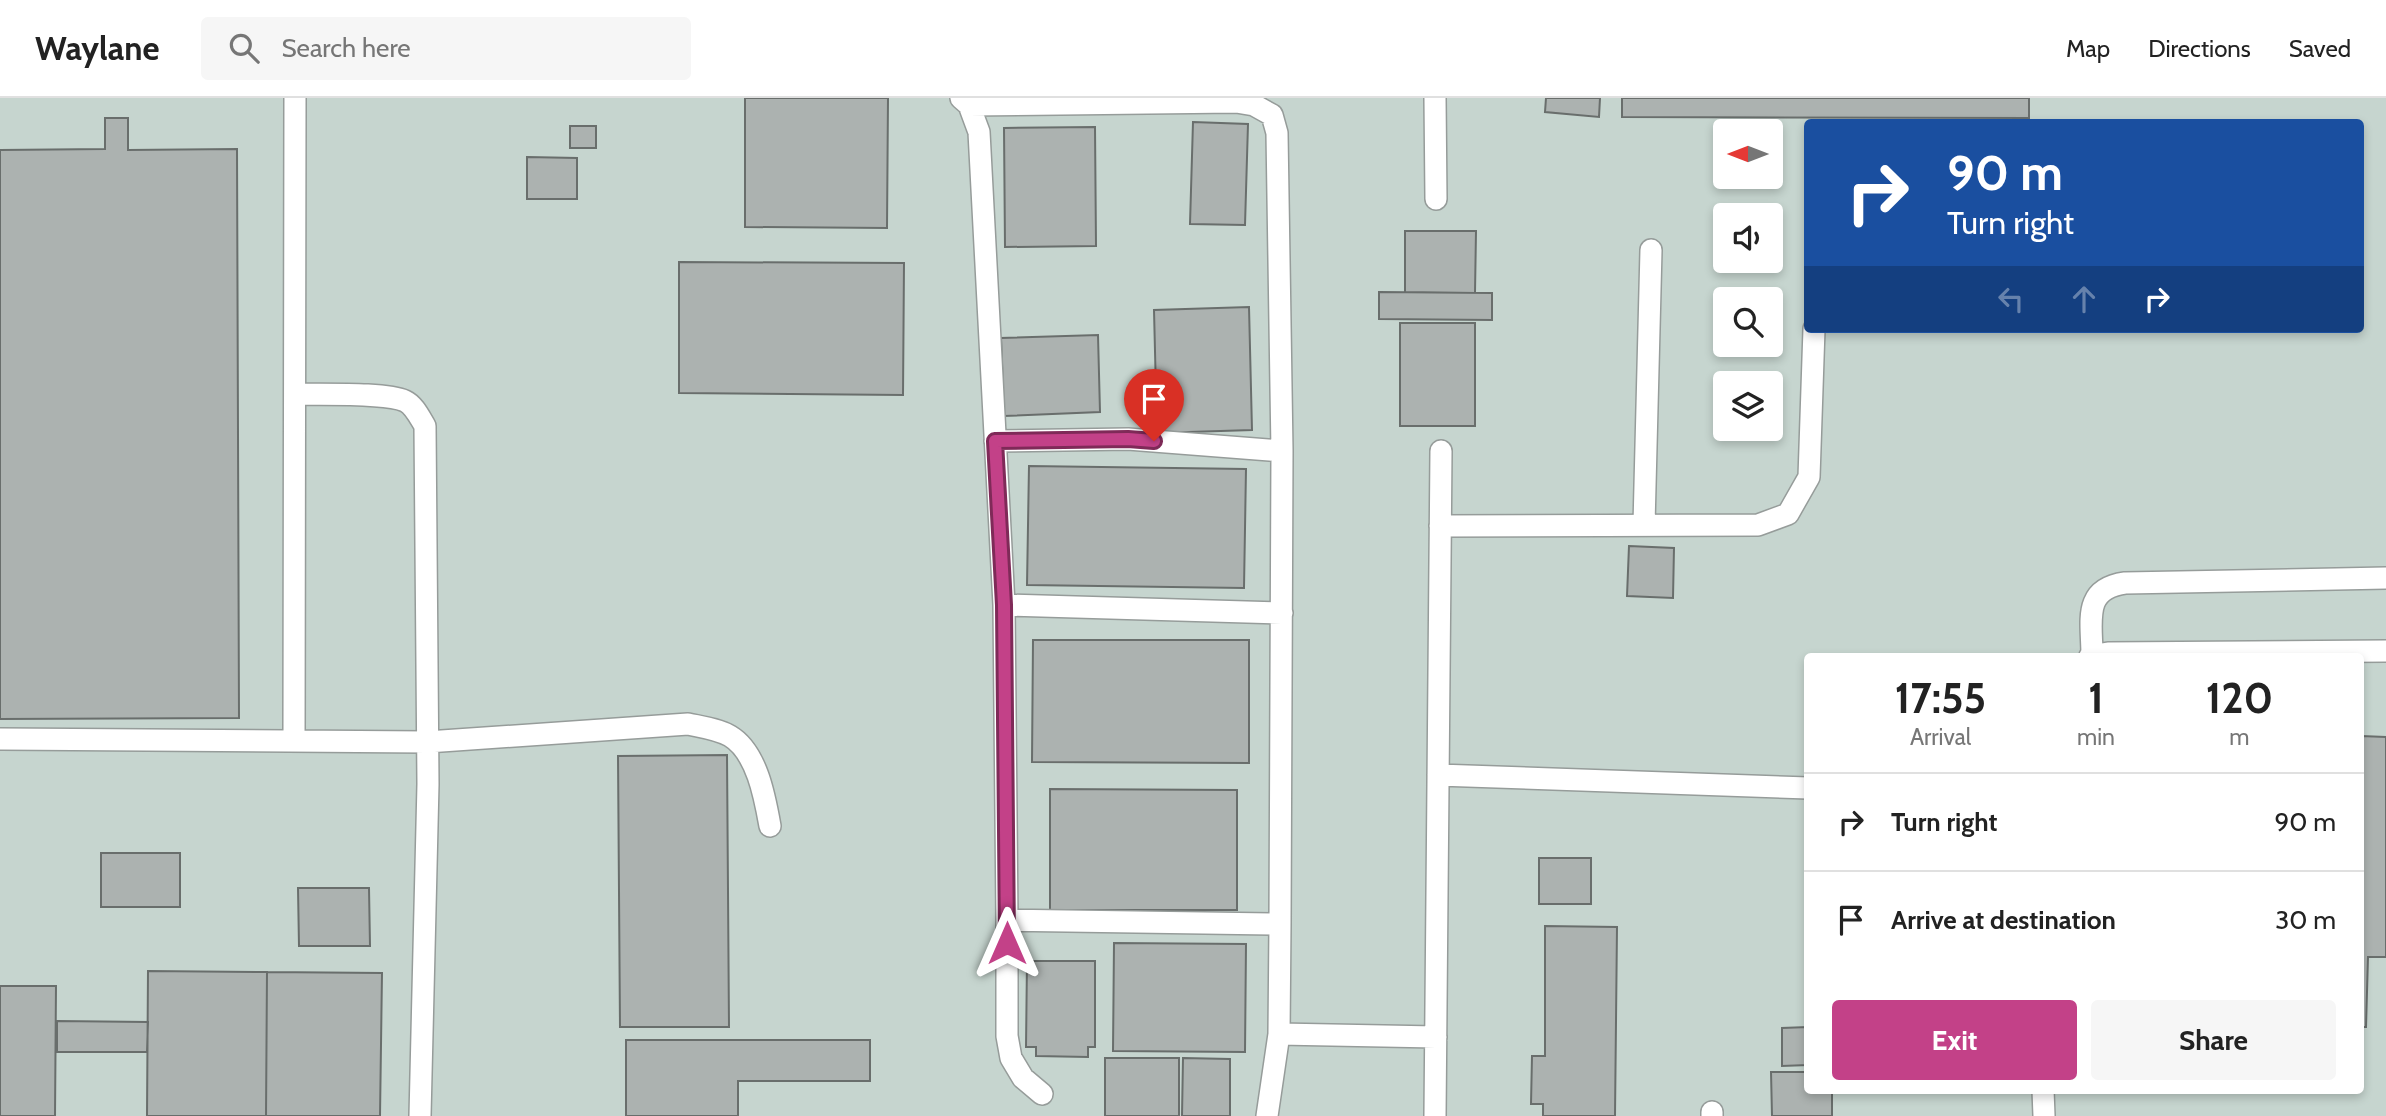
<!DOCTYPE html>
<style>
body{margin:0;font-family:Cabin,sans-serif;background:#f6f6f6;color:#222;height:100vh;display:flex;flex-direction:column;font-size:26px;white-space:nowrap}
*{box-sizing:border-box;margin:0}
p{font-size:23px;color:#767676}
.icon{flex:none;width:38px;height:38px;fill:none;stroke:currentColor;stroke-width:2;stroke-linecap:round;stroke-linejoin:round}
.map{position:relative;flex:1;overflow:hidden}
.panel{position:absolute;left:1804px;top:555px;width:560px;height:441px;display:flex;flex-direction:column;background:#fff;border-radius:7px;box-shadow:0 4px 10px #0003}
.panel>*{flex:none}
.top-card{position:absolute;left:1804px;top:21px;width:560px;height:214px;border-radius:7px;box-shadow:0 4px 10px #0003;background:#1a4fa0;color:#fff;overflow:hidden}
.needle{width:46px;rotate:270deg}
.controls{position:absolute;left:1713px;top:21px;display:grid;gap:14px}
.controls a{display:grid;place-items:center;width:70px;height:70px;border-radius:7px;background:#fff;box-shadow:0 4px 10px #0003;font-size:35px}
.pin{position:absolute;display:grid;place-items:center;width:60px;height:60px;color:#fff;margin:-72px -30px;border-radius:50% 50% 50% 0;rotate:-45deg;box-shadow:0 0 7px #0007}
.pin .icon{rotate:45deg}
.me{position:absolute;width:77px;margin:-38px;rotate:0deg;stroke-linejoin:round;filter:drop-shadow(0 0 5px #0008)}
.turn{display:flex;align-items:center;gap:24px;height:147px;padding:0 28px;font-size:32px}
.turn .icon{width:91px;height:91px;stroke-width:2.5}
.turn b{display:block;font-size:49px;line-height:60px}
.lanes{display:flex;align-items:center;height:66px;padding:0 28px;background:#0003;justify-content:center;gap:35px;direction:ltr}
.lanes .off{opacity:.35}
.eta{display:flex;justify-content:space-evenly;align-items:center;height:119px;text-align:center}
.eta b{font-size:42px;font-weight:700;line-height:49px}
.action{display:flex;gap:14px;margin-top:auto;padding:14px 28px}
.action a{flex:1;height:80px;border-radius:7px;background:#c34188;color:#fff;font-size:28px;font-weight:700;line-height:80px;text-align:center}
.action a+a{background:#f6f6f6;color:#222}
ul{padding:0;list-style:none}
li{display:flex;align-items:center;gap:21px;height:98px;padding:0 28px;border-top:2px solid #e0e0e0}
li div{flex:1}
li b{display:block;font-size:26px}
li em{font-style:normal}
header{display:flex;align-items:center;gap:42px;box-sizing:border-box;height:98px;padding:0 35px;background:#fff;border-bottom:2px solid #e0e0e0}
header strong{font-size:33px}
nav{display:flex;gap:38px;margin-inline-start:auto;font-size:24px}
.search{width:490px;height:63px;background:#f6f6f6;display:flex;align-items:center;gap:18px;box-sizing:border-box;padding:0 24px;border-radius:7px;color:#767676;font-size:26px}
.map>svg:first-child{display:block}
.built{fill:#c6d5cf;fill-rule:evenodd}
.building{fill:#acb2b0;stroke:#696e6c;stroke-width:2}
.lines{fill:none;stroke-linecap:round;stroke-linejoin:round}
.lane-casing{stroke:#969c9a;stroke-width:24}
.lane{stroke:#fff;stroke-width:21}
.route-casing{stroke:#7f2a58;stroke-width:18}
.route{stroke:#c34188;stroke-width:12}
</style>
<header>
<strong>Waylane</strong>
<div class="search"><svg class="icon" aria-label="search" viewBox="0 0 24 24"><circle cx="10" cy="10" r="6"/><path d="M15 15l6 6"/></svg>Search here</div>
<nav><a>Map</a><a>Directions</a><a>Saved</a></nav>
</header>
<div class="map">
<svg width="2386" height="1018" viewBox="0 0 2386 1018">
<rect width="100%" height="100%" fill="#dae1de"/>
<!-- built -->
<path class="built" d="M 0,0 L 2386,0 L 2386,1018 L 0,1018 ZM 1808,24 L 2361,24 L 2361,231 L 1808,231 ZM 1726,33 L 1771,33 L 1771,79 L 1726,79 ZM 1726,117 L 1771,117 L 1771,163 L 1726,163 ZM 1726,201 L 1771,201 L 1771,247 L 1726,247 ZM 1726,285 L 1771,285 L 1771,331 L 1726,331 ZM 1808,558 L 2361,558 L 2361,992 L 1808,992 Z"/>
<!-- building -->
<path class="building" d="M 745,0 L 888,0 L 887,130 L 745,129 Z
M 1546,0 L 1600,0 L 1599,19 L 1545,14 Z
M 1622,0 L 2029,0 L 2029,20 L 1622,19 Z
M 105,20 L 128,20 L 128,52 L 237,51 L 239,620 L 0,621 L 0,52 L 105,51 Z
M 1193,24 L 1248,26 L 1245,127 L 1190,126 Z
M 570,28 L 596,28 L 596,50 L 570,50 Z
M 1095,29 L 1096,148 L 1005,149 L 1004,30 Z
M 527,59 L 577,60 L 577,101 L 527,101 Z
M 1405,133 L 1476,133 L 1475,195 L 1405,194 Z
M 679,164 L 904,165 L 903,297 L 679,295 Z
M 1379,194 L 1492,195 L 1492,222 L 1379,221 Z
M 1249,209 L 1252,332 L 1157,335 L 1154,212 Z
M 1400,225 L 1475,225 L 1475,328 L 1400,328 Z
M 1098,237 L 1100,314 L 1004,318 L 1001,240 Z
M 1029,368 L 1246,371 L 1244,490 L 1027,487 Z
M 1629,448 L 1674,450 L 1673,500 L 1627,498 Z
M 1033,542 L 1249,542 L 1249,665 L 1032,664 Z
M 2361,638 L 2386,639 L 2386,859 L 2368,859 L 2366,929 L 2361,929 Z
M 727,657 L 729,929 L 620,929 L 618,658 Z
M 1050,691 L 1237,692 L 1237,812 L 1050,812 Z
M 101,755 L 180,755 L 180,809 L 101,809 Z
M 1539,760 L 1591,760 L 1591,806 L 1539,806 Z
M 298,790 L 369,790 L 370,848 L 299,848 Z
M 1545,828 L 1617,829 L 1615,1018 L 1543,1018 L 1543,1006 L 1531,1006 L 1532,958 L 1545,958 Z
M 1114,845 L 1246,846 L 1245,954 L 1113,953 Z
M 1027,863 L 1095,863 L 1095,949 L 1088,949 L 1088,959 L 1036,958 L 1036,949 L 1026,949 Z
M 148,873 L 267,874 L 266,1018 L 147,1018 Z
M 267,874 L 382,875 L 380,1018 L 266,1018 Z
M 0,888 L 56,888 L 55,1018 L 0,1018 Z
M 57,923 L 148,924 L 147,954 L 57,954 Z
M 1808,929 L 1808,967 L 1782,968 L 1782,930 Z
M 626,942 L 870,942 L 870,983 L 738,983 L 738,1018 L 626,1018 Z
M 1105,960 L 1179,960 L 1179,1018 L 1105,1018 Z
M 1183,960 L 1230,961 L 1230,1018 L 1182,1018 Z
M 1771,974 L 1808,974 L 1808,992 L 1832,992 L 1832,1018 L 1772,1018 Z"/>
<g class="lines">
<defs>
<path id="lane" d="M 961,0 L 969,7 L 979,34 L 1004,507
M 1435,0 L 1436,101
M 969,7 L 1236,4 L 1254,7 L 1272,17 L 1277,35 L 1282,353 L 1280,826 L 1279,936 L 1267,1018
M 295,296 C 319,297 385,294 405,303 C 414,307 420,320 425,328 L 428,686 L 420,1018
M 995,343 L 1128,341 L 1282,353
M 1644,427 L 1651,152
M 1440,428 L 1758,427 L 1788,416 L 1809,379 L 1814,231
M 2090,558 L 2108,555 L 2386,553
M 2092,558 C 2092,523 2082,491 2125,485 L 2386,480
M 0,641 L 427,644 L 688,626 C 702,629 718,631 730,638 C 757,654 765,700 770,728
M 294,643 L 295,0
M 1438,677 L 1808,690
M 1007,822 L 1004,507 L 1282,515
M 1279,936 L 1436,939
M 2043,992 L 2044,1018
M 1042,996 L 1023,980 L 1011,960 L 1007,938 L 1007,822 L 1280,826
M 1435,1018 L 1441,353
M 1712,1018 L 1712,1014"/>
</defs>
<!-- lane casing -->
<use href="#lane" class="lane-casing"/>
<!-- lane -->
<use href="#lane" class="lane"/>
</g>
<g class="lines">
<defs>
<path id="route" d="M 1007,845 L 1004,507 L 995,343 L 1128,341 L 1154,343"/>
</defs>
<!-- route casing -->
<use href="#route" class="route-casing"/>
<!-- route -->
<use href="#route" class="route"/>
</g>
</svg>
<div class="controls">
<a><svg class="needle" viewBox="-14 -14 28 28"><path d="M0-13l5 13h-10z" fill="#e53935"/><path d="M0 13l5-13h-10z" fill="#767676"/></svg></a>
<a><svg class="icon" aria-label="sound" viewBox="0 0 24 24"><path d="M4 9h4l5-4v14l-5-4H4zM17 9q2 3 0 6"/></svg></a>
<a><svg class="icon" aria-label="search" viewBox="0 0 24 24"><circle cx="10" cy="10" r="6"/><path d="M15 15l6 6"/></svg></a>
<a><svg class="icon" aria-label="layers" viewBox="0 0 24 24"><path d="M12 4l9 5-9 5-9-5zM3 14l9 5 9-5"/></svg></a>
</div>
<div class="pin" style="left:1154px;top:343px;background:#d93025"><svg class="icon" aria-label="arrive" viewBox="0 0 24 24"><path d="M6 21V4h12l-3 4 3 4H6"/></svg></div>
<svg class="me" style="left:1007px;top:845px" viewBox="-20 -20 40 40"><path d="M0-17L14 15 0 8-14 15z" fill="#c34188" stroke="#fff" stroke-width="4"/></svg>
<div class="top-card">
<div class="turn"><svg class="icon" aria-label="right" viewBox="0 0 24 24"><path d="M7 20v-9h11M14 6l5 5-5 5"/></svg><div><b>90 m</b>Turn right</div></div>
<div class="lanes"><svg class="icon off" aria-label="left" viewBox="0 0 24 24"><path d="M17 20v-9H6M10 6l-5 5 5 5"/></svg><svg class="icon off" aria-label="ahead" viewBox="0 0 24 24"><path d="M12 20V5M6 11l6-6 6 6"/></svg><svg class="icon" aria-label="right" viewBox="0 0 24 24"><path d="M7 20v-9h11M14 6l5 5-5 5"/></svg></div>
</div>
<section class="panel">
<div class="eta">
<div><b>17:55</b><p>Arrival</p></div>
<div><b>1</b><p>min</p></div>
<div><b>120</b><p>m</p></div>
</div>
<ul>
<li><svg class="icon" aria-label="right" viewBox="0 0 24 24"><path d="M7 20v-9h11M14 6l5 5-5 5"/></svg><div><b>Turn right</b></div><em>90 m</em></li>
<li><svg class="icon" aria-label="arrive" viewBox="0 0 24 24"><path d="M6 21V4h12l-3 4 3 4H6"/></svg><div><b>Arrive at destination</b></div><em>30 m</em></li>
</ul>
<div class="action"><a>Exit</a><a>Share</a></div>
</section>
</div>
